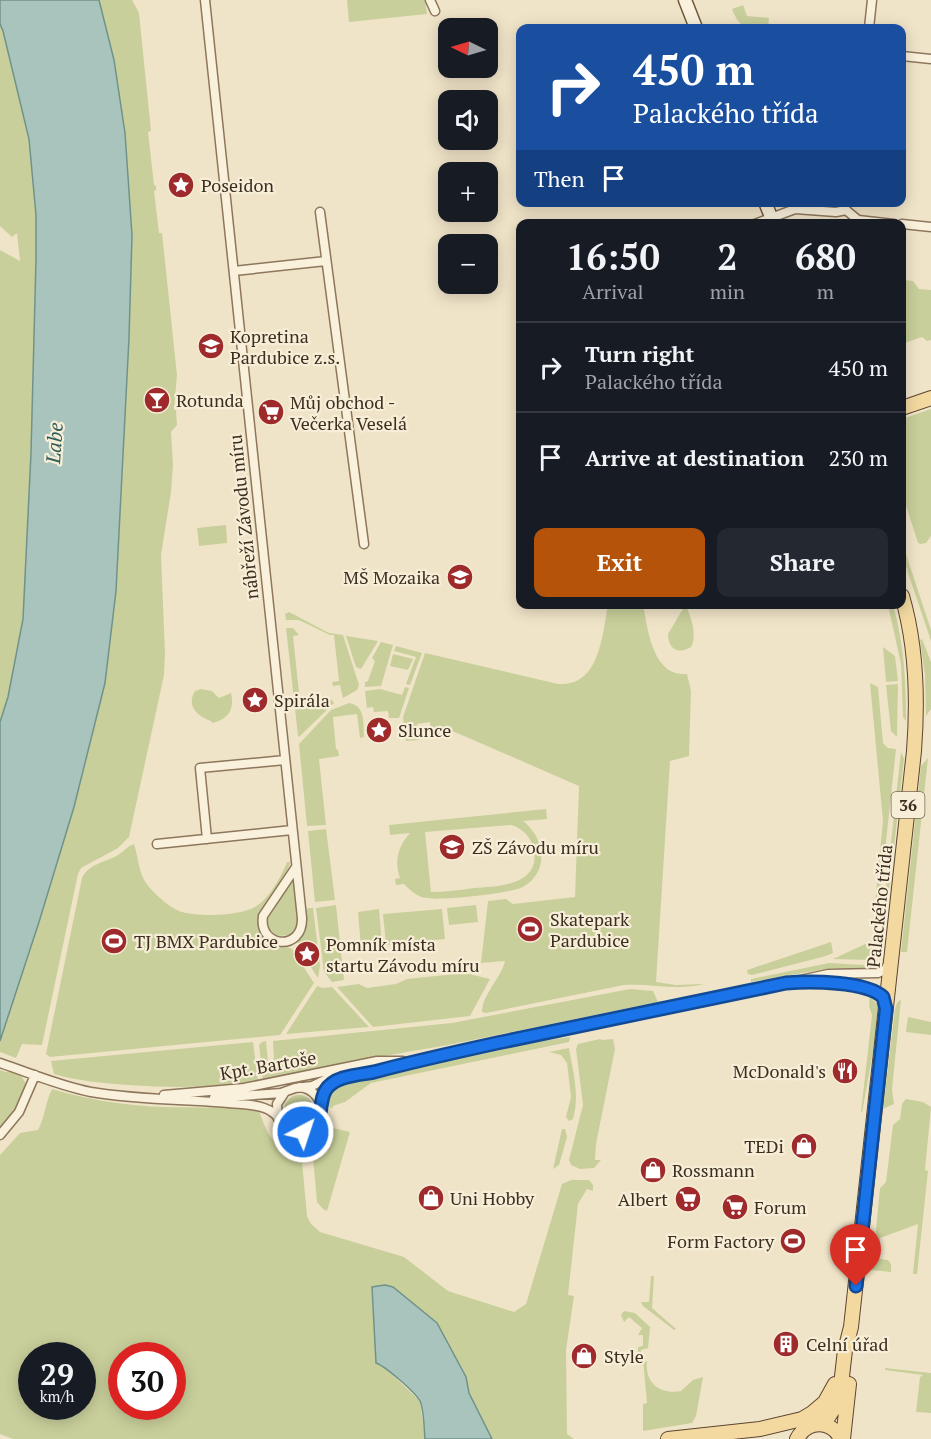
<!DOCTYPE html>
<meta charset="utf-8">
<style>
body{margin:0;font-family:"PT Serif",serif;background:#242831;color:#f1f3f6;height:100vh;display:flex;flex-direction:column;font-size:22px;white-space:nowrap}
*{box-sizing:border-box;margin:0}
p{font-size:20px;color:#9ea1a6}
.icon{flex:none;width:33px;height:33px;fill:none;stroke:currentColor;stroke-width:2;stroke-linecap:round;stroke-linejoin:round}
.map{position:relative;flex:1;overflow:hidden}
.side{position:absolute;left:516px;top:219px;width:390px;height:390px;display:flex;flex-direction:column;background:#171b24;border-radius:12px;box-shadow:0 3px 15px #0003}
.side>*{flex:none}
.banner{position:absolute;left:516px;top:24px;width:390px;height:183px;border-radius:12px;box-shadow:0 3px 15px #0003;background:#1a4fa0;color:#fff;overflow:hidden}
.needle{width:39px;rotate:275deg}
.fabs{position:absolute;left:438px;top:18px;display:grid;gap:12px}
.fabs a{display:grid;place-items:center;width:60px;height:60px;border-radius:12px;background:#171b24;box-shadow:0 3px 15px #0003;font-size:30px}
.speed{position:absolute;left:18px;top:1342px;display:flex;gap:12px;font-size:30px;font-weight:700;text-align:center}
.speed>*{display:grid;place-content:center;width:78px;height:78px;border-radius:50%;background:#171b24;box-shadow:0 3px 15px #0003;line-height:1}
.speed small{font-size:15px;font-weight:400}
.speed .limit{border:9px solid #d22;background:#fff;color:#111}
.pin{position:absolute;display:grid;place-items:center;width:51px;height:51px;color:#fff;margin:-62px -26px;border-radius:50% 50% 50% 0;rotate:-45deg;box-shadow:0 0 6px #0007}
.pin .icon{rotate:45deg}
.me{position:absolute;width:66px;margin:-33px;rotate:40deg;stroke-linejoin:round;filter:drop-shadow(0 0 4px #0008)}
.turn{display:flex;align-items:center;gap:21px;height:126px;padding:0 18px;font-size:27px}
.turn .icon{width:78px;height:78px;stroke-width:2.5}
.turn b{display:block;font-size:42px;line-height:51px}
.then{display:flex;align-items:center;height:57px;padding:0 18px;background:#0003;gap:12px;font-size:22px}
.eta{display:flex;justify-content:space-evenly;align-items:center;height:102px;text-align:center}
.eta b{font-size:36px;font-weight:700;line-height:42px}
.cta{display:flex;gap:12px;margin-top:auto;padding:12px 18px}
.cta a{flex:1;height:69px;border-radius:12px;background:#b45309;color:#fff;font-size:24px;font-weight:700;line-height:69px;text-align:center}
.cta a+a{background:#242831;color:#f1f3f6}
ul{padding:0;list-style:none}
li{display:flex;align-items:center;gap:18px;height:90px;padding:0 18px;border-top:2px solid #363941}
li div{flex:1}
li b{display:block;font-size:22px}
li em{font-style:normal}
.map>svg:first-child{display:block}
.green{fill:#c9cf9b;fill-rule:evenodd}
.water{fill:#a9c4bc;stroke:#6f938a;stroke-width:1.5}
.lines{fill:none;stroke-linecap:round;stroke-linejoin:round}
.street-casing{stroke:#8d765c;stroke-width:11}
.secondary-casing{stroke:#6f573f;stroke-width:15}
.primary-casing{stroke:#5b4430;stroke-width:16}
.street{stroke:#faf1dc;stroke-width:8}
.secondary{stroke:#faf1dc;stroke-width:12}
.primary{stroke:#f3d9a0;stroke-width:14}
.route-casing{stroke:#114b97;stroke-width:15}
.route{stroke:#1a73e8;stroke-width:10}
.labels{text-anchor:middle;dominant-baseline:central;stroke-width:4.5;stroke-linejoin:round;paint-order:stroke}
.shield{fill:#f7eed8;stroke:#756857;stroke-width:1.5}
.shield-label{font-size:16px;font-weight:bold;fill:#3d2e20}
.poi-label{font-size:18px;fill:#3d2e20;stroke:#f7eed8;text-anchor:start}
.street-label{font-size:18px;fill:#3d2e20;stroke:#f7eed8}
.water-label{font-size:20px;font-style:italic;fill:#2f5d5a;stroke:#f7eed8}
</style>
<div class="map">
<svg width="931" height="1439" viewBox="0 0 931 1439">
<rect width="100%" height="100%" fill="#f0e4c8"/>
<!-- green -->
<path class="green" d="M 99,0 L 132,0 L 139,13 L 151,131 L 148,132 L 154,185 L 156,186 L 156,190 L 154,191 L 159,233 L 162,233 L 177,375 L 174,410 L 176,410 L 177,425 L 171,432 L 173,465 L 171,492 L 161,555 L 165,654 L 164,675 L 129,837 L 118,848 L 81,868 L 78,874 L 42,1045 L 22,1044 L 16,1058 L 0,1052 L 0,1041 L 39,922 L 74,807 L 105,683 L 116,591 L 129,338 L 132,235 L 125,133 L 114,60 Z
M 347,0 L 425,0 L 427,14 L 349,22 Z
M 743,5 L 747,16 L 769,18 L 768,28 C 746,29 740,29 732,9 Z
M 0,24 L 3,31 L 29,139 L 36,215 L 36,259 L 31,453 L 23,619 L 8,697 L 0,722 L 0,250 L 20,261 L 17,233 L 12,237 L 0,226 Z
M 902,280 L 913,281 L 919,289 L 931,290 L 931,340 L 927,341 L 922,337 L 902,344 L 906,348 L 902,351 Z
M 931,409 L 931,536 L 926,543 L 921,544 L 918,543 L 902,493 L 902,419 Z
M 226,525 L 227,543 L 199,546 L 197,528 Z
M 902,542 L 931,630 L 931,641 L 902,555 Z
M 608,605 L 643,605 C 648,628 652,677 687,674 L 691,691 L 689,756 L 670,761 L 656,982 L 676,985 L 704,984 C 677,991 652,983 624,985 L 486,1013 L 482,1012 C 482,995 501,978 505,961 L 481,963 L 488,901 L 506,899 L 513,904 L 575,897 L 579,786 L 448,729 L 431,730 L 430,722 L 417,724 L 419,740 L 406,741 L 403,717 L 425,653 L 558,684 C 600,687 602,635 608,605 Z
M 888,605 L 893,605 C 904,643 906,681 906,721 L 903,717 L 901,664 Z
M 684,607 L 687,608 C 692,620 697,636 691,647 C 678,655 668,649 668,634 Z
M 289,612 L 329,633 L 343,635 L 359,685 L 357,690 L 343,698 L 340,685 L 333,686 L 332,682 L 339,681 L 334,635 L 330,635 L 299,620 L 286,620 L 285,614 Z
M 286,628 L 293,628 L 299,635 L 293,636 L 300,702 L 331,699 L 334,703 L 299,737 L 298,736 Z
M 346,636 L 378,641 L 361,669 L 356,667 Z
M 922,639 L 931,662 L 931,709 L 926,716 L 925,675 L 920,640 Z
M 381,642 L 393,645 L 381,686 L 365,687 L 365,682 L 368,681 L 375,661 L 372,658 Z
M 396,646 L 422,653 L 410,685 L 406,684 L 416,657 L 394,651 Z
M 883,647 L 895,656 L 898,681 L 886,682 Z
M 393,654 L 413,659 L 408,670 L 390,666 Z
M 870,683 L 878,687 L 883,743 L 888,748 L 896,749 L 877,925 L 873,925 L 883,821 Z
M 898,684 L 897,737 L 891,731 L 886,685 Z
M 405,687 L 409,688 L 399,718 L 389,718 L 388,711 L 374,712 L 373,707 L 367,708 L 365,691 L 380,689 L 402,695 Z
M 201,689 L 212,691 L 219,698 L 231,693 C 235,710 228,719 212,723 L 211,721 C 197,717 186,705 195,691 Z
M 349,703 C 366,706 363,723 364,737 L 360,738 L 357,714 L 333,717 L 336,749 L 338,750 L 339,756 L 319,759 L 326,825 L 307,826 L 299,744 L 331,710 Z
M 901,752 L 904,759 L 882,953 L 879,950 Z
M 928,758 L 907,952 L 901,952 L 921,766 Z
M 546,809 L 547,819 L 523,821 C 545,838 550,871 523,887 C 512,893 441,901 427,898 C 417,897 411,891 404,884 L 396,885 L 395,879 L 400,878 C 394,861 398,846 410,833 L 390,835 L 389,825 ZM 511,825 C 522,828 530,836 533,847 C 543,886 498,886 474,888 C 460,890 445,892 431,892 L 425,832 Z
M 326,829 L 335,900 L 315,902 L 308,831 Z
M 134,844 C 139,859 138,874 149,887 C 157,896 171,909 182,912 C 201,917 238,916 255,907 C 269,899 281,877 287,862 L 290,862 C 287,886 233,924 273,944 C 279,946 286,946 292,949 L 314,983 L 280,1035 L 50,1057 L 46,1054 L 82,878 C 89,863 105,863 118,855 C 124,851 128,846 134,844 Z
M 292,881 L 295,883 L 298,925 L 290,935 L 277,936 L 269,929 L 267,919 Z
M 336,905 L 344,980 L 332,982 L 324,972 L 316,908 Z
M 476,905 L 478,922 L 449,925 L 447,908 Z
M 308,908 L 313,908 L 320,966 L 318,978 L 298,947 L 298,940 L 307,925 L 306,911 Z
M 379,909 L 382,945 L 361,948 L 358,912 Z
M 442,909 L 445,939 L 386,945 L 383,914 Z
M 876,939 L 874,956 L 871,960 L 833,959 Z
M 831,942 L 833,953 L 826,956 L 752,975 L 748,974 L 747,970 Z
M 829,963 L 864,965 L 866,970 L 831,968 L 751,982 L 751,979 Z
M 465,973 L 490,979 L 470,1016 L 373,1027 L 337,987 L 359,984 L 367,988 L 396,984 L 407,979 Z
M 317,986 L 323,988 L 332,987 L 369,1027 L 286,1034 Z
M 630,989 L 653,991 L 658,1002 L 448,1045 L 361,1060 L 263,1080 L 259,1045 L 262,1042 L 266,1041 L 268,1063 L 274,1062 L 273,1041 L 452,1023 Z
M 870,997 L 878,1005 L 879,1018 L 862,1113 L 861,1112 L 872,1015 L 869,1006 Z
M 901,999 L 892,1090 L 894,1104 L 883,1109 L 895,1009 L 897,1003 Z
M 908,1017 L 931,1022 L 931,1035 L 906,1032 Z
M 570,1037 L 569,1042 L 371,1083 L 345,1102 L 333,1106 L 332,1109 L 326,1103 L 329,1092 L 345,1081 L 534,1042 Z
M 600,1039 L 602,1040 L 613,1039 L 615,1049 L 596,1144 L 595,1160 L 601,1160 L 594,1168 L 580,1169 L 571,1165 L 569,1160 L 583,1105 L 576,1049 L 578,1044 Z
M 253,1042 L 258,1081 C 215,1088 172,1088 128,1085 C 103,1083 78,1081 54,1074 L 51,1061 Z
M 569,1048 C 573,1072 580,1095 573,1119 L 569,1121 L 566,1117 L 571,1097 L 567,1063 L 561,1055 L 549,1052 Z
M 0,1070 L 6,1072 L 10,1071 L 21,1075 L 26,1084 L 19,1106 L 0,1130 Z
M 52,1089 C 88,1100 128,1106 166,1107 C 197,1108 228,1106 259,1111 C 268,1135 272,1149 301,1151 L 307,1216 L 311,1224 L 320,1232 L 404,1257 L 448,1291 L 514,1312 L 526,1304 L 562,1184 L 571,1180 L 589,1180 L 593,1185 L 593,1191 L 587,1189 L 578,1204 L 568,1295 L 574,1296 L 566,1350 L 567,1434 L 574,1439 L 492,1439 L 469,1393 L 466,1377 L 437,1323 L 393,1287 L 385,1285 L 372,1287 L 382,1365 L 420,1401 L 425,1439 L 13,1439 L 0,1434 L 0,1155 L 20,1133 L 38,1130 C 45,1117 45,1103 52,1089 ZM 32,1356 L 82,1356 L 82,1407 L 32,1407 ZM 122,1356 L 172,1356 L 172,1407 L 122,1407 Z
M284 1110a15 15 0 1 1 30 0a15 15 0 1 1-30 0Z
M 906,1099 L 923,1102 L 931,1107 L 925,1170 L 928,1171 L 917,1274 L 913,1274 L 918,1224 L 880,1238 L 879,1247 L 874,1250 L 880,1188 L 886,1182 L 893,1125 L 900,1119 L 902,1104 Z
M 333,1128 L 350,1132 L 327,1211 L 323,1209 L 317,1202 L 312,1146 L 324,1139 Z
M 562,1129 L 565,1129 L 567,1137 L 559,1165 L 553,1169 Z
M 873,1258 L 888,1260 L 891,1264 L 891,1272 L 871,1270 Z
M 651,1276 L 654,1276 L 652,1308 L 676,1329 L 674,1330 L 643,1306 L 641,1302 L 649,1302 Z
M 624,1311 L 635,1313 L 650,1327 L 648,1348 L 641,1350 L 640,1360 L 638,1356 L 638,1347 L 643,1346 L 643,1335 L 638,1335 L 642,1328 L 629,1317 L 624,1322 L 621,1315 Z
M 643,1360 L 647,1362 C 645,1383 660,1395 681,1391 L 693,1380 L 703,1377 L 696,1416 L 692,1423 L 643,1431 L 643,1404 L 647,1403 Z
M 885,1368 L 931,1373 L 931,1413 L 916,1412 L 920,1377 L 923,1375 L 885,1370 Z"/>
<!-- water -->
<path class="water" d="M 0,0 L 99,0 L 114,60 L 125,133 L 132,235 L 129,338 L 116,591 L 105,683 L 74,807 L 39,922 L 0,1041 L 0,722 L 8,697 L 23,619 L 31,453 L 36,259 L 36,215 L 29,139 L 3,31 L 0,24 Z
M 385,1285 L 393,1287 L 437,1323 L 466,1377 L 469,1393 L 492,1439 L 425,1439 C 424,1429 424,1409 420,1401 C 415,1392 385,1366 376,1363 L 372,1287 Z"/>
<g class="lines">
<defs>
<path id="street" d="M 205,0 L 302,918 C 303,952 258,948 263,916 L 296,867
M 430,0 L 435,11
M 869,28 L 872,0
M 902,56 L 931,59
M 846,210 L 858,220 L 894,224
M 320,212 L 364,544
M 755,224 L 795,209 L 836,212 L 846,210
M 902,224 L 931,227
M 234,271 L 326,261
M 207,839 L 200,768 L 285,760
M 157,844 L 292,830
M 802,982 C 822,983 876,982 885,1001
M 0,1063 C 30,1073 60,1086 91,1092 C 144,1101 198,1099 251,1105 C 258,1106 266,1107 272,1112 C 283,1119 284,1133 300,1132 C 328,1130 328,1091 300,1087
M 164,1095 L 244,1088 L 377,1061 L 403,1061
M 214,1098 L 281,1093 L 295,1088 L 312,1086 L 335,1075
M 321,1104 C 323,1089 331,1082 345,1078 L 413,1061 L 681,1006 L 828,974 L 878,973 L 885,970 L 889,962
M 278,1119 L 277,1104 L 285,1092
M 0,1135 L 19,1112 L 35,1075"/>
<path id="secondary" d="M 685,0 L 696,28
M 765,202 L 774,224"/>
<path id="primary" d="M 902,408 L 931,398
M 817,1424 L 829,1416 L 836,1405 L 841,1385 L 845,1350 L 851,1327 L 914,751 C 918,699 917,647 902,596
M 668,1439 L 760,1429 L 802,1419 L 812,1413 L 825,1402 L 835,1384
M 797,1439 C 807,1420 831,1419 841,1439
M 843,1439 L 849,1384"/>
</defs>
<!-- street casing -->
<use href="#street" class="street-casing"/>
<!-- secondary casing -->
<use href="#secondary" class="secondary-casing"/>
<!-- primary casing -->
<use href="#primary" class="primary-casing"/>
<!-- street -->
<use href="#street" class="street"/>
<!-- secondary -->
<use href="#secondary" class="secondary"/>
<!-- primary -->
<use href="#primary" class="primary"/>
</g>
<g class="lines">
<defs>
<path id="route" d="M 303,1132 C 335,1122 306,1090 343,1078 C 353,1075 363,1074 374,1072 C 415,1061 456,1052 497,1043 C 594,1022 690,1003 786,983 C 810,981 866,981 883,997 L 886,1009 L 856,1286"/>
</defs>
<!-- route casing -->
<use href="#route" class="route-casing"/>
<!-- route -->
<use href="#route" class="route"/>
</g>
<!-- icons -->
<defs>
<symbol id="sight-disc" viewBox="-11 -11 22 22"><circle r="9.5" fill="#9e2a2b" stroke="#f7eed8"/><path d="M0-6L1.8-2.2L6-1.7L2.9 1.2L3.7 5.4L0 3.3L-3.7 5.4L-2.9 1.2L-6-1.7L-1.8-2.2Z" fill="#fff"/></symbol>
<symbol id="school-disc" viewBox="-11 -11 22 22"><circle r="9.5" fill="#9e2a2b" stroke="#f7eed8"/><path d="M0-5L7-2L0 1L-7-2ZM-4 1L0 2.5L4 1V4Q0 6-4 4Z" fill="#fff"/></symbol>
<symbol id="bar-disc" viewBox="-11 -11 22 22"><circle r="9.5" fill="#9e2a2b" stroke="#f7eed8"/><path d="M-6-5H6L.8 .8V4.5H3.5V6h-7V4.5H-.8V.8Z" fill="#fff"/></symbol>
<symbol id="supermarket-disc" viewBox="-11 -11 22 22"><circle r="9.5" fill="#9e2a2b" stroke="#f7eed8"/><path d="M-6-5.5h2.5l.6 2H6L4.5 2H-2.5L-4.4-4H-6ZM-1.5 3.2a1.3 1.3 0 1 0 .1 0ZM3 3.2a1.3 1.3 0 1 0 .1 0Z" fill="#fff"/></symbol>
<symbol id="stadium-disc" viewBox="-11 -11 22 22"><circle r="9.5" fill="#9e2a2b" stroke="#f7eed8"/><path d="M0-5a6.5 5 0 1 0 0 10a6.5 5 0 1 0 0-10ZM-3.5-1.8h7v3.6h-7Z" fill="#fff"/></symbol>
<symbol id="restaurant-disc" viewBox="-11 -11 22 22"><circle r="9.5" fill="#9e2a2b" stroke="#f7eed8"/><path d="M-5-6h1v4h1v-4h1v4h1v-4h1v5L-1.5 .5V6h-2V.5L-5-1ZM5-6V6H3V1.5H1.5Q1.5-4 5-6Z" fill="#fff"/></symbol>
<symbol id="shop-disc" viewBox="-11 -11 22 22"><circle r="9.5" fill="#9e2a2b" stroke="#f7eed8"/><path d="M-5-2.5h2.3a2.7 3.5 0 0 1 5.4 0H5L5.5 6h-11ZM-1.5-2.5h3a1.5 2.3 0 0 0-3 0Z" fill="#fff"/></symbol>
<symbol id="building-disc" viewBox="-11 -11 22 22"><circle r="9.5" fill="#9e2a2b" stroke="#f7eed8"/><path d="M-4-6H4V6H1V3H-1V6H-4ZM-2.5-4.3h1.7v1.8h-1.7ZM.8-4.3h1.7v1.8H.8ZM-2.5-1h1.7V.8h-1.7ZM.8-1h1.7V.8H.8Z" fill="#fff"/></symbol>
</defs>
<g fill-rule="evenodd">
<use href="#sight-disc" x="166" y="170" width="30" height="30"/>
<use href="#school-disc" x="196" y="331" width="30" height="30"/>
<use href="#bar-disc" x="142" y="385" width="30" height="30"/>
<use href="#supermarket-disc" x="256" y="397" width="30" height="30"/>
<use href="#school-disc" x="445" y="562" width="30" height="30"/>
<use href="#sight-disc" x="240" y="685" width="30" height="30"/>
<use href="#sight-disc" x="364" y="715" width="30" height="30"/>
<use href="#school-disc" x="437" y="832" width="30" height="30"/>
<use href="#stadium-disc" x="515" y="914" width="30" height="30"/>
<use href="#stadium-disc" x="99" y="926" width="30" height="30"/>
<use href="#sight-disc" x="292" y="939" width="30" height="30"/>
<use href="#restaurant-disc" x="830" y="1056" width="30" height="30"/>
<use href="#shop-disc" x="789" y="1131" width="30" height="30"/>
<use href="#shop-disc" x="638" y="1155" width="30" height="30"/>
<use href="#shop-disc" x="416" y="1183" width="30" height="30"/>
<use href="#supermarket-disc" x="673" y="1184" width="30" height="30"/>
<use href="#supermarket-disc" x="720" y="1192" width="30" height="30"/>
<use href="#stadium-disc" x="778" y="1226" width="30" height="30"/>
<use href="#building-disc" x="771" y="1329" width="30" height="30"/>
<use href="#shop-disc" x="569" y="1341" width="30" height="30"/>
</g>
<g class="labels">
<!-- shield labels -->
<rect class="shield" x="891.5" y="792" width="33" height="26" rx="4.5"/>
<g class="shield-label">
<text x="908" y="805">36</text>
</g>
<!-- poi labels -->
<g class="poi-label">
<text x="201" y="185">Poseidon</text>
<text x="230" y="336">Kopretina<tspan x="230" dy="21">Pardubice z.s.</tspan></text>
<text x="176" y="400">Rotunda</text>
<text x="290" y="402">Můj obchod -<tspan x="290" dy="21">Večerka Veselá</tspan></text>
<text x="440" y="577" text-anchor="end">MŠ Mozaika</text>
<text x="274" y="700">Spirála</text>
<text x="398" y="730">Slunce</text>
<text x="472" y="847">ZŠ Závodu míru</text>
<text x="550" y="919">Skatepark<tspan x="550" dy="21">Pardubice</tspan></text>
<text x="134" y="941">TJ BMX Pardubice</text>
<text x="326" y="944">Pomník místa<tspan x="326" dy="21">startu Závodu míru</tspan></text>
<text x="826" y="1071" text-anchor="end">McDonald's</text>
<text x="784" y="1146" text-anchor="end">TEDi</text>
<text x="672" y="1170">Rossmann</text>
<text x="450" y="1198">Uni Hobby</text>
<text x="668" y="1199" text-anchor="end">Albert</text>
<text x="754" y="1207">Forum</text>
<text x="774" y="1241" text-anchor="end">Form Factory</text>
<text x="806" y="1344">Celní úřad</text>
<text x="604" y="1356">Style</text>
</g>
<!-- street labels -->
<g class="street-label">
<text transform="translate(243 517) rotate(-96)">nábřeží Závodu míru</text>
<text transform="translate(879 906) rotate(-84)">Palackého třída</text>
<text transform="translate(268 1065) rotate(-10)">Kpt. Bartoše</text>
</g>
<!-- water labels -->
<g class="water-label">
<text transform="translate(54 443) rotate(-86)">Labe</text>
</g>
</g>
</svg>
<div class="fabs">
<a><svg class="needle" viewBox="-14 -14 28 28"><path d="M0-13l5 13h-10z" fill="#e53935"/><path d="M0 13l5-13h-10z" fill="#9ea1a6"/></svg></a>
<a><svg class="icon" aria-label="sound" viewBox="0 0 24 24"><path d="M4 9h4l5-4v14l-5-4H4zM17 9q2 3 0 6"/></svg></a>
<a>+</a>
<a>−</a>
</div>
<div class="speed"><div>29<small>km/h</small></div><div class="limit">30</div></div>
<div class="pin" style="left:856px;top:1286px;background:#d93025"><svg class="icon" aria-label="arrive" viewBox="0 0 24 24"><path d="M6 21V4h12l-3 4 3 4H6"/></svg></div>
<svg class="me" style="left:303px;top:1132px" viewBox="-20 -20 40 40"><circle r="17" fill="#1a73e8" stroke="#fff" stroke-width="3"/><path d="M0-11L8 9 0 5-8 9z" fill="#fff"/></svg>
<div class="banner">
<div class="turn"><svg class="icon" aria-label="right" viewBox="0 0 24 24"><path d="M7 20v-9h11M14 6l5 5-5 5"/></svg><div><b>450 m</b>Palackého třída</div></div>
<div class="then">Then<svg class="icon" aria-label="arrive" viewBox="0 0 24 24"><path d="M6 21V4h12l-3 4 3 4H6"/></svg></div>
</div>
<section class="side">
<div class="eta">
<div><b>16:50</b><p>Arrival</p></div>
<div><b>2</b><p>min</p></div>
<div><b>680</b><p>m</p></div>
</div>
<ul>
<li><svg class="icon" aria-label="right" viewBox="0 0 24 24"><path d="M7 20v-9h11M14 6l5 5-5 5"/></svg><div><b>Turn right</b><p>Palackého třída</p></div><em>450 m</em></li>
<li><svg class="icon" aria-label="arrive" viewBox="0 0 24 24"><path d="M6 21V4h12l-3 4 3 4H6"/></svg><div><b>Arrive at destination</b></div><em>230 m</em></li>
</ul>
<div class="cta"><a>Exit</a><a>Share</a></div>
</section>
</div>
